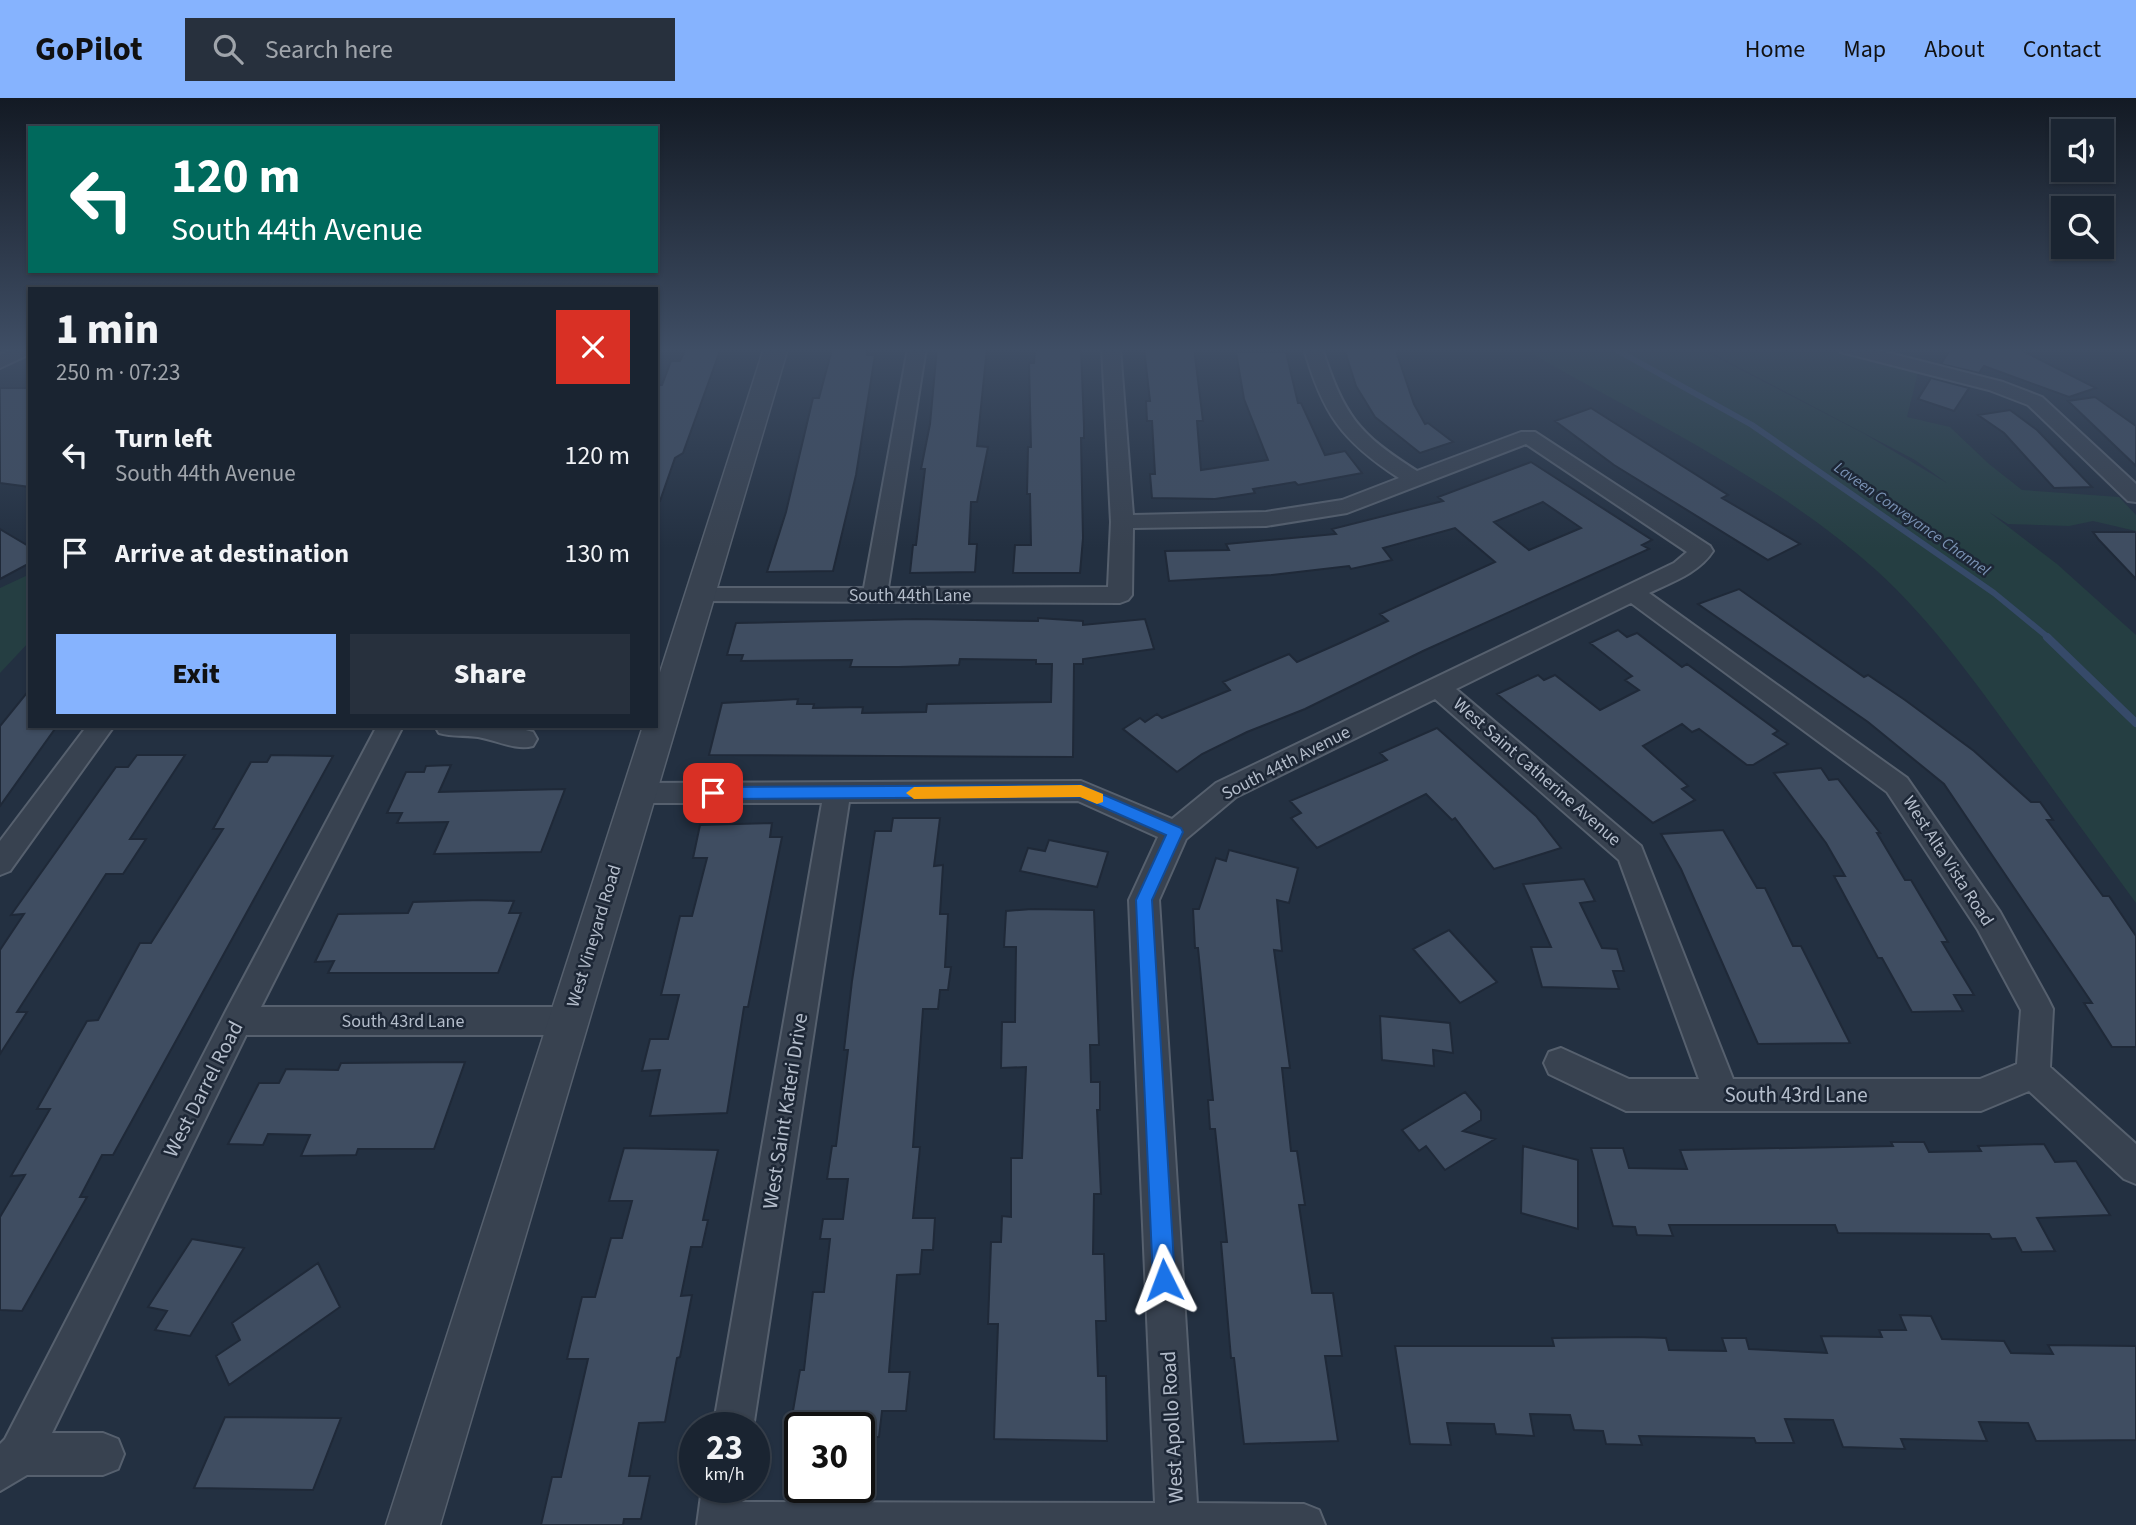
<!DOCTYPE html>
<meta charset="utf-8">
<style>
body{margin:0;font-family:"Source Sans 3",sans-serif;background:#27303d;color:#f1f3f6;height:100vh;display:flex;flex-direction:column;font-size:26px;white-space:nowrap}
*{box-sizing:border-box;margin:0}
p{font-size:23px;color:#9fa4ab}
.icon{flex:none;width:38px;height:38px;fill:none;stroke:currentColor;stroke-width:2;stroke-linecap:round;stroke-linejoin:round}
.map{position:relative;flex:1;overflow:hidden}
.panel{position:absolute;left:28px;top:189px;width:630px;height:441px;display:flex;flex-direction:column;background:#1a2431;border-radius:0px;box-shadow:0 2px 5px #0004,0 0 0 2px #38414d}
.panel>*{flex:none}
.banner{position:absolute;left:28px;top:28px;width:630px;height:147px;border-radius:0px;box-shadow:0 2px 5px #0004,0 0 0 2px #38414d;background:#00695c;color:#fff;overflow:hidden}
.tools{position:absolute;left:2051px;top:21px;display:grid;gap:14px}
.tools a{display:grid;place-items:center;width:63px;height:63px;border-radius:0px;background:#1a2431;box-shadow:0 2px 5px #0004,0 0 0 2px #38414d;font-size:35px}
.speed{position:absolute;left:679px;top:1314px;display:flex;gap:14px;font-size:35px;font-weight:700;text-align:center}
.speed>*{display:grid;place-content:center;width:91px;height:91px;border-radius:50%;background:#1a2431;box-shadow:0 2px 5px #0004,0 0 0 2px #38414d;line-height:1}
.speed small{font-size:18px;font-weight:400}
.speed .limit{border:4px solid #111;border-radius:10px;background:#fff;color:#111}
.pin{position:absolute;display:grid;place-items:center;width:60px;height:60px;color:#fff;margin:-30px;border-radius:14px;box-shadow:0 4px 10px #0006}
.me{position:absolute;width:77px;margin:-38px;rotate:357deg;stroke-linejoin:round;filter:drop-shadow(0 0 5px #0008)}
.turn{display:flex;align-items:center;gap:24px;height:147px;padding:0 28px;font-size:32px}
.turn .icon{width:91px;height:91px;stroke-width:2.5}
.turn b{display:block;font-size:49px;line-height:60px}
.round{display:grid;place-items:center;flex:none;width:74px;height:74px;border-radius:0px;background:#27303d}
.head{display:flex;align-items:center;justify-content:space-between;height:119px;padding:0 28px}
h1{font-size:42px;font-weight:800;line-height:52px}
.cta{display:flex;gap:14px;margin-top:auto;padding:14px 28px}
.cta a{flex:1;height:80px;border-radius:0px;background:#86b3fe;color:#111;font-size:28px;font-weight:800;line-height:80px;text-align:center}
.cta a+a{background:#27303d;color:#f1f3f6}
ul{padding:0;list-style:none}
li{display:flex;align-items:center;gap:21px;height:98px;padding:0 28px}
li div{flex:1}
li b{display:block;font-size:26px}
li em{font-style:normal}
header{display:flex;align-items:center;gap:42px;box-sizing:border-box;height:98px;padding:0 35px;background:#86b3fe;color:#111}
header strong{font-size:33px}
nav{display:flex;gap:38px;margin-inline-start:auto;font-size:24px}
.search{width:490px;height:63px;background:#27303d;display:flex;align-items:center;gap:18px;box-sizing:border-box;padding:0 24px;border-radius:0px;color:#9fa4ab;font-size:26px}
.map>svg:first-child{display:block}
.green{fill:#253e42}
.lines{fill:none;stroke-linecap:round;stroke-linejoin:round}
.stream-far1{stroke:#364a69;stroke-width:6}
.stream{stroke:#364a69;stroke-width:8}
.building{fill:#3f4d61;stroke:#1f2938;stroke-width:2;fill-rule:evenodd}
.minor-casing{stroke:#56606e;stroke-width:4}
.tertiary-casing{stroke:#56606e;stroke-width:3}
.minor{fill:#384250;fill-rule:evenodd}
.tertiary{fill:#384250;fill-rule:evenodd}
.route{fill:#1a73e8;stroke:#114b97;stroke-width:2}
.slow{fill:#f59e0b}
.labels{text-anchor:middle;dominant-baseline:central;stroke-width:5;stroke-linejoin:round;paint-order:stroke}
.far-water-label{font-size:16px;font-style:italic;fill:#7a92b4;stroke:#1d2736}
.street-label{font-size:18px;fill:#b4bdcb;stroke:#1d2736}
.near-street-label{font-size:21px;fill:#b4bdcb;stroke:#1d2736}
</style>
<header>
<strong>GoPilot</strong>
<div class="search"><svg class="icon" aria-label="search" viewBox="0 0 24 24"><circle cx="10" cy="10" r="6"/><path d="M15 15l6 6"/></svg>Search here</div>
<nav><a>Home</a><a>Map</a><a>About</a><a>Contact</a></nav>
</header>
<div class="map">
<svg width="2136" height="1427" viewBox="0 0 2136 1427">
<rect width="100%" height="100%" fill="#233041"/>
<!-- green -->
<path class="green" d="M 1522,250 L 1699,250 L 1863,335 L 1947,385 L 1915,362 L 1702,250 L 1820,250 L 1918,274 L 1907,319 L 1950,329 L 1989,366 L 2022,392 L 2119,399 L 2136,417 L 2136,433 L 2093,423 L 2069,428 L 2008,426 L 1989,414 L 2057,466 L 2136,537 L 2136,805 C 2099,754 2061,703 2024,651 C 1978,588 1934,525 1876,472 C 1772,379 1641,319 1522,250 Z
M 30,476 L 30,543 L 0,575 L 0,490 Z"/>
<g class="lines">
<!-- stream-far1 -->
<path class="stream-far1" d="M 1613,250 L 1752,327 L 1994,495 L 2050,541"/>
<!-- stream -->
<path class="stream" d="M 2047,539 L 2136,625"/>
</g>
<!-- building -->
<path class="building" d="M 686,250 L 721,250 L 683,355 L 675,360 L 660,403 L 656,403 L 656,287 L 662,287 L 671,263 L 680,263 Z
M 937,250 L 987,250 L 977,348 L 988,349 L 977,404 L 971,404 L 969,446 L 977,446 L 975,474 L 910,475 L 913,447 L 916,447 L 925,371 L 921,371 L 930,326 Z
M 1042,250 L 1081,250 L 1084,328 L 1084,340 L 1081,340 L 1083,440 L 1080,475 L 1013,475 L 1015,447 L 1031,447 L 1030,396 L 1027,396 L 1028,349 L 1031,349 L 1029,265 L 1034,265 L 1035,252 Z
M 1144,250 L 1194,250 L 1203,323 L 1197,323 L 1201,372 L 1268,362 L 1244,301 L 1236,254 L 1286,254 L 1298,305 L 1301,305 L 1325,357 L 1345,353 L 1362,375 L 1298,387 L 1295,384 L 1253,391 L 1255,395 L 1215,401 L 1152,400 L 1150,376 L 1155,376 L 1152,323 L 1147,323 L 1146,303 L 1150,303 Z
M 1344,250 L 1395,250 L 1414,306 L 1425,326 L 1428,325 L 1453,344 L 1420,355 L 1375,319 L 1356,288 Z
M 1941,250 L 2017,250 L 2096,290 L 2069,299 L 1984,268 L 1979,275 L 1941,266 L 1948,255 L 1940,252 Z
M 832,251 L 868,251 L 867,257 L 875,257 L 856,377 L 833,473 L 767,474 L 786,414 L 813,300 L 819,300 Z
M 1931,280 L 1969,290 L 1954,313 L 1918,301 Z
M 0,290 L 30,290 L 30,389 L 0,385 Z
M 2095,299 L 2136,328 L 2136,368 L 2068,303 Z
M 1591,310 L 1728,397 L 1722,400 L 1800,446 L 1768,462 L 1614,367 L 1555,323 Z
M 2010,312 L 2037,332 L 2092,389 L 2054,390 L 2004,335 L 1978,317 Z
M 1531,364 L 1652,442 L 1642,447 L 1649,451 L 1423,553 L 1305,611 L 1247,634 L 1202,656 L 1177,674 L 1123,631 L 1140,620 L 1145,624 L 1157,616 L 1162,620 L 1230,592 L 1223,584 L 1289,556 L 1297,564 L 1340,545 L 1388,523 L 1380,516 L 1495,464 L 1455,430 L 1383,450 L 1392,462 L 1351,471 L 1349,468 L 1272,477 L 1169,483 L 1165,453 L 1229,452 L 1226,446 L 1336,436 L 1332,431 L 1443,403 L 1438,399 ZM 1543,404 L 1581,430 L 1529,452 L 1494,424 Z
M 0,431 L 30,449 L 30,465 L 0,481 Z
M 2093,434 L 2136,434 L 2136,481 L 2099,442 Z
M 1739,491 L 1864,579 L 1868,577 L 1905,602 L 1974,653 L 2031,704 L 2040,704 L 2053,722 L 2047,722 L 2103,798 L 2109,798 L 2136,838 L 2136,949 L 2112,949 L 2084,905 L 2092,905 L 1944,686 L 1868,624 L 1698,506 Z
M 1038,520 L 1083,523 L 1083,527 L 1145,521 L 1154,551 L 1083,561 L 1083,566 L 1074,566 L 1073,659 L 709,657 L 722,605 L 798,601 L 797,606 L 814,606 L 813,610 L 863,609 L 862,615 L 926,614 L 927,606 L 1051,604 L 1052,566 L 1036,566 L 1036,562 L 960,561 L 959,567 L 899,569 L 850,569 L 852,562 L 741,563 L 743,557 L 727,557 L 736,525 L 916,521 L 1038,523 Z
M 1618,532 L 1627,539 L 1637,535 L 1682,569 L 1687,566 L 1778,633 L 1773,636 L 1788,646 L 1753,667 L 1747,667 L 1699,631 L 1692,634 L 1682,626 L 1643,648 L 1688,688 L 1682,691 L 1695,702 L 1653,725 L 1497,596 L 1538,577 L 1544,582 L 1555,577 L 1600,612 L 1639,592 L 1625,582 L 1632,578 L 1590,545 Z
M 30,591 L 30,628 L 57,628 L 0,708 L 0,628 Z
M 1437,630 L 1536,718 L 1561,750 L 1494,771 L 1455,720 L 1452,722 L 1426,696 L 1317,750 L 1291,720 L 1301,715 L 1290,703 L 1387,662 L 1380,655 Z
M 137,657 L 185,657 L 130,741 L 146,741 L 123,776 L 106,776 L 17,914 L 27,914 L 0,956 L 0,852 L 24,816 L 11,817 L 116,669 L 128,669 Z
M 271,657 L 333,658 L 113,1057 L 102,1057 L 80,1099 L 87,1099 L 22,1213 L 0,1212 L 0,1119 L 25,1077 L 11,1078 L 50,1011 L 37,1011 L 87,923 L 98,922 L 140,845 L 151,845 L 223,731 L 213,731 L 251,664 L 267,664 Z
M 451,667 L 439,694 L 565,691 L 541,754 L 434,756 L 448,724 L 397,725 L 402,715 L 387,715 L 406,674 L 424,674 L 426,668 Z
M 1821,670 L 1829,682 L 1838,681 L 1880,735 L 1877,735 L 1905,782 L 1911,782 L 1948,844 L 1942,844 L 1974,897 L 1954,897 L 1963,913 L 1912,914 L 1882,860 L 1878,860 L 1834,778 L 1845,778 L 1826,745 L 1774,675 Z
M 893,720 L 940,720 L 934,768 L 943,767 L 940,816 L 948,816 L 945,869 L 951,869 L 948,892 L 940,892 L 938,911 L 923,911 L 913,1049 L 920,1049 L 913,1120 L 935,1120 L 933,1152 L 922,1152 L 920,1176 L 897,1177 L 889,1274 L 910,1274 L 906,1313 L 882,1313 L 879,1339 L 859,1339 L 859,1330 L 790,1330 L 800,1272 L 804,1272 L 813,1194 L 824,1194 L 830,1141 L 820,1141 L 823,1121 L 843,1121 L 848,1081 L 827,1081 L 832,1048 L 836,1048 L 848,952 L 844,952 L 852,883 L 875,733 L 891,733 Z
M 772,725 L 770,739 L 782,739 L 748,909 L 744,909 L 727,1015 L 650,1018 L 660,972 L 642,973 L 650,941 L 668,941 L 679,897 L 661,897 L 680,818 L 692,818 L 707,760 L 693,760 L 700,727 Z
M 1723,732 L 1757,790 L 1765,790 L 1793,848 L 1801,848 L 1850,945 L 1758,946 L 1681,771 L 1661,736 Z
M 1049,742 L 1108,754 L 1097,789 L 1020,773 L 1028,750 L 1045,753 Z
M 1229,752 L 1298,770 L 1289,805 L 1277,802 L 1282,853 L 1274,852 L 1290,970 L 1282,970 L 1291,1053 L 1297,1053 L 1305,1107 L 1299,1107 L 1312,1195 L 1333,1195 L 1342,1258 L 1325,1258 L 1338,1343 L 1244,1346 L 1234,1260 L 1231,1260 L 1221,1144 L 1227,1144 L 1215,1031 L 1210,1031 L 1208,1002 L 1213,1002 L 1198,850 L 1195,850 L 1193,811 L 1199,811 L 1216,760 L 1226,763 Z
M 1584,781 L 1595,803 L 1580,805 L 1602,850 L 1617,851 L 1624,873 L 1613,873 L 1619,891 L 1542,889 L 1531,849 L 1551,849 L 1523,786 Z
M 481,802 L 514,803 L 509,815 L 521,815 L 498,875 L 328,875 L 334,863 L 315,864 L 338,816 L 408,815 L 413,804 Z
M 1032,811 L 1094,812 L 1099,947 L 1090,947 L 1091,984 L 1100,984 L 1100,1012 L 1097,1012 L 1101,1096 L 1094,1096 L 1093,1156 L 1104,1156 L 1106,1223 L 1096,1223 L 1098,1278 L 1106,1278 L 1107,1343 L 994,1341 L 998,1226 L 988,1226 L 991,1144 L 1001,1144 L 1002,1118 L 1011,1119 L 1011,1060 L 1022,1060 L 1026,969 L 1001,970 L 1002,924 L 1015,924 L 1016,849 L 1004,849 L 1006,813 Z
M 1449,832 L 1497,884 L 1460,905 L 1413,851 Z
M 1380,918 L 1450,925 L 1453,955 L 1433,952 L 1434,968 L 1382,962 Z
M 465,964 L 434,1051 L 358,1051 L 356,1057 L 301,1058 L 310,1037 L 268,1036 L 263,1047 L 228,1046 L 259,985 L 279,985 L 286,971 L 338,972 L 341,965 Z
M 1465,994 L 1481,1013 L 1481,1022 L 1463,1033 L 1495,1041 L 1445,1072 L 1426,1048 L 1419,1053 L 1402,1032 Z
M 1891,1044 L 1924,1044 L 1929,1054 L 1981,1053 L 1978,1048 L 2044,1046 L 2055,1064 L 2076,1063 L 2110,1117 L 2037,1120 L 2055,1153 L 2022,1154 L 2015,1140 L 1992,1141 L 1989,1136 L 1838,1135 L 1835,1127 L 1669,1127 L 1673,1138 L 1637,1137 L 1635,1129 L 1613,1128 L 1591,1050 L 1623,1050 L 1629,1070 L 1687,1071 L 1680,1052 L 1893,1048 Z
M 1523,1048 L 1578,1062 L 1578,1131 L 1521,1115 Z
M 624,1050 L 718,1052 L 703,1122 L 708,1122 L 702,1149 L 691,1149 L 681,1198 L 692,1197 L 680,1259 L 677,1260 L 665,1324 L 639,1325 L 629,1378 L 650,1378 L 641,1421 L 624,1421 L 623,1427 L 541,1427 L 552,1379 L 561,1379 L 588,1261 L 567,1261 L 582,1199 L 595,1199 L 611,1140 L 622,1140 L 632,1103 L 609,1103 Z
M 192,1141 L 244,1150 L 190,1238 L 155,1232 L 167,1213 L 148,1209 Z
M 318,1165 L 340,1209 L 229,1287 L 216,1258 L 240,1242 L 232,1225 Z
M 1900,1217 L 1931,1218 L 1942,1241 L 2004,1243 L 2011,1255 L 2053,1256 L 2048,1247 L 2136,1248 L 2136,1342 L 2036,1343 L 2028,1325 L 1979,1324 L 1987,1343 L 1901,1341 L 1905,1351 L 1843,1349 L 1833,1322 L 1785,1321 L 1794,1345 L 1756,1345 L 1754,1340 L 1639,1338 L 1642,1347 L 1606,1346 L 1603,1333 L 1574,1332 L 1570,1317 L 1530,1316 L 1534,1338 L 1496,1336 L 1494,1326 L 1447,1325 L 1451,1347 L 1410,1346 L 1395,1248 L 1554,1248 L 1552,1240 L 1636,1239 L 1666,1240 L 1669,1252 L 1726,1253 L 1722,1240 L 1746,1240 L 1749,1251 L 1827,1255 L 1821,1238 L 1882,1239 L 1879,1232 L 1906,1232 Z
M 225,1319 L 341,1320 L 313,1392 L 194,1390 Z"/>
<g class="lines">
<defs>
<path id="minor" d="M 13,250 L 30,250 L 30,256 L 0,270 L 0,257 Z
M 908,250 L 926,250 L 888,490 L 1108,489 L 1111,424 L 1102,250 L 1120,250 L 1133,417 L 1266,414 L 1342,402 L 1399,380 C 1342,343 1322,315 1304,250 L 1322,250 C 1344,317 1357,335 1417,373 L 1521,334 L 1535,334 L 1710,448 L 1713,453 C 1699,475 1672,484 1649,495 L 1907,680 L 2000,814 L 2048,901 L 2053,911 L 2050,969 L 2136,1046 L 2136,1086 L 2124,1081 L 2029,993 L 1981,1013 L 1626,1013 L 1549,976 L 1544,965 L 1549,954 L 1561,950 L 1629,981 L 1699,981 L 1619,762 L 1435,601 L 1236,699 L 1186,741 L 1159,802 L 1197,1405 L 1304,1406 L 1319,1412 L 1325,1427 L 697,1427 L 702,1390 L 744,1390 L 742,1404 L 1155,1405 L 1129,802 L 1158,739 L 1078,703 L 849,704 L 753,1330 L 713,1330 L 822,705 L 637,705 L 627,702 L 623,695 L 627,688 L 637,685 L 1081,683 L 1172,721 L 1216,685 L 1674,465 L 1687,454 L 1526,346 L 1347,415 L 1266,428 L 1133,430 L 1132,497 L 1128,502 L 1120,505 L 691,503 L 687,498 L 691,493 L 699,490 L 864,490 ZM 1631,505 L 1887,694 L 1978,832 L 2021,912 L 2017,966 L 1980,981 L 1733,981 L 1641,748 L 1456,591 Z
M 1839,250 L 1869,250 L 2003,284 L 2042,299 L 2136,386 L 2136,404 L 2128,403 L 2028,307 L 1989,292 L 1841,254 Z
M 87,628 L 114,628 L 10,773 L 0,777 L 0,743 Z
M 377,628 L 403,628 L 261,909 L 569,909 L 580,913 L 585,923 L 580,933 L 569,937 L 246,937 L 52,1335 L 103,1335 L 118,1341 L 124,1356 L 118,1371 L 103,1377 L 27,1377 L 0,1393 L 0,1346 L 5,1341 L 226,913 Z
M 435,628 L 511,628 L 533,634 L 537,641 L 533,648 C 516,653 496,642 478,639 C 465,637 452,639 439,635 Z"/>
<path id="tertiary" d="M 764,250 L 788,250 L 440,1427 L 386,1427 L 643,628 L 656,628 L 656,587 Z"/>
</defs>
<!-- minor casing -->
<use href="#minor" class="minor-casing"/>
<!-- tertiary casing -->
<use href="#tertiary" class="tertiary-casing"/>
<!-- minor -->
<use href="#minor" class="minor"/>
<!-- tertiary -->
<use href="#tertiary" class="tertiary"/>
</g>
<!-- sky -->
<linearGradient id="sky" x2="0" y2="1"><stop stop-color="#131a24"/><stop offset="0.56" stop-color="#3f4e65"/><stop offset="1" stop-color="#3f4e65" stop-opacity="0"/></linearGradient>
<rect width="2136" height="450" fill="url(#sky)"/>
<!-- route -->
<path class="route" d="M 1081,687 L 1181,730 L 1183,734 L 1152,802 L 1175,1182 L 1171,1190 L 1164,1193 L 1156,1190 L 1153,1182 L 1136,802 L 1166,737 L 1080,699 L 713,701 L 705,695 L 713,689 Z"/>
<!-- slow -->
<path class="slow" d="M 1081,687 L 1103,696 L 1103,704 L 1097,706 L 1080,699 L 914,701 L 906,695 L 914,689 Z"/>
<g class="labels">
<!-- far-water labels -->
<g class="far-water-label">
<text transform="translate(1912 421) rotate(35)">Laveen Conveyance Channel</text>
</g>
<!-- street labels -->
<g class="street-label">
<text x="910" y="497">South 44th Lane</text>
<text transform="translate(1286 665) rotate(-27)">South 44th Avenue</text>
<text transform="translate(1537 674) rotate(41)">West Saint Catherine Avenue</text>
<text transform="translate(1948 763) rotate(57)">West Alta Vista Road</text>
<text transform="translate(594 838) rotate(-73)">West Vineyard Road</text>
<text x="403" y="923">South 43rd Lane</text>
</g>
<!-- near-street labels -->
<g class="near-street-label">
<text transform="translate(203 991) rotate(-63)">West Darrel Road</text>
<text x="1796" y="997">South 43rd Lane</text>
<text transform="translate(785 1013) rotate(-81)">West Saint Kateri Drive</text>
<text transform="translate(1172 1329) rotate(-93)">West Apollo Road</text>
</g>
</g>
</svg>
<div class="tools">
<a><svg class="icon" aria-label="sound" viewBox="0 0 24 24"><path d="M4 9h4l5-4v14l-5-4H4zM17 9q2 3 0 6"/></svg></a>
<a><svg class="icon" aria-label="search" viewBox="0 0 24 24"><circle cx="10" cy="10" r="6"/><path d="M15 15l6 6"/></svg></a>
</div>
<div class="speed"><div>23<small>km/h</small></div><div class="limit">30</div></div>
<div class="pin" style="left:713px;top:695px;background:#d93025"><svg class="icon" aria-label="arrive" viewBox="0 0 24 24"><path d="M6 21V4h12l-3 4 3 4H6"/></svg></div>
<svg class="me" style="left:1164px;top:1182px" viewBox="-20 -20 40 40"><path d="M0-17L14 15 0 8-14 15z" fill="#1a73e8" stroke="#fff" stroke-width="4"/></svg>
<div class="banner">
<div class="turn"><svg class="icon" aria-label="left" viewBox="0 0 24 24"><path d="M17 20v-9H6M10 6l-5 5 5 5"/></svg><div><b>120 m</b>South 44th Avenue</div></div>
</div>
<section class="panel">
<div class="head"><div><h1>1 min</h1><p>250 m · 07:23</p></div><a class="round" style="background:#d93025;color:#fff"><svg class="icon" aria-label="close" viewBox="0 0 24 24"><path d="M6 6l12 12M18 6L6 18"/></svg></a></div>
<ul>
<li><svg class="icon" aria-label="left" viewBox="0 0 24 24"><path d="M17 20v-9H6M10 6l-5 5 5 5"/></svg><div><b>Turn left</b><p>South 44th Avenue</p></div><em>120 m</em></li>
<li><svg class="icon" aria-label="arrive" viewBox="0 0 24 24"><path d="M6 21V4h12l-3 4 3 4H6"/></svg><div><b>Arrive at destination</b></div><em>130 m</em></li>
</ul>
<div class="cta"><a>Exit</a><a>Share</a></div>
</section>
</div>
